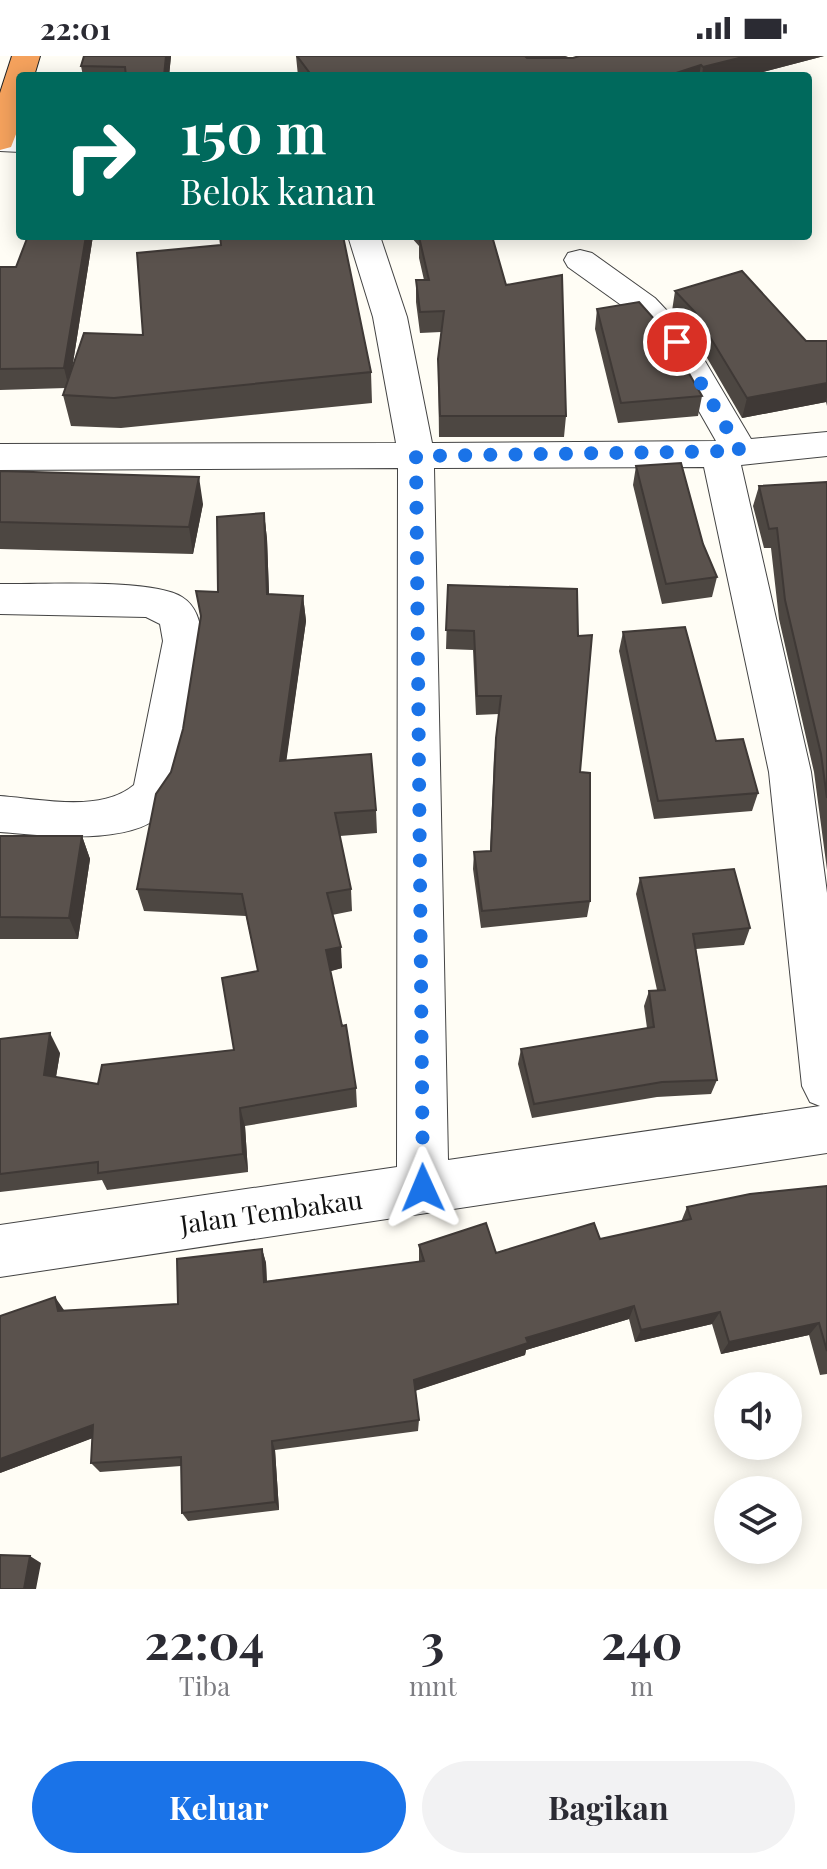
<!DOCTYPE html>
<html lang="id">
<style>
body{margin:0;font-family:"Playfair Display",serif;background:#f2f2f3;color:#2b2b33;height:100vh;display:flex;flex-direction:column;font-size:30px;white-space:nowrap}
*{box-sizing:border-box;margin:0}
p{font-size:26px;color:#7c7c81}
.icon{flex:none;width:44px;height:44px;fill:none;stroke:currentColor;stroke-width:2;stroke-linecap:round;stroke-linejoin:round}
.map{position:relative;height:1533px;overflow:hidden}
.drawer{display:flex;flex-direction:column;background:#fff;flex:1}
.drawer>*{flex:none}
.hud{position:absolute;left:16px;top:16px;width:796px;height:168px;border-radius:8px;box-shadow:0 4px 20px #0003;background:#00695c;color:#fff;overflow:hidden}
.buttons{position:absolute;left:714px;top:1316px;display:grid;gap:16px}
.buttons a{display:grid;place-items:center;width:88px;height:88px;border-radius:50%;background:#fff;box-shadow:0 4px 20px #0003;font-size:40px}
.pin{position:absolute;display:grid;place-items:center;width:68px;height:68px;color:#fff;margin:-34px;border:4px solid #fff;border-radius:50%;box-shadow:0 2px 8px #0007}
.me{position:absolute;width:88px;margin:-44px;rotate:359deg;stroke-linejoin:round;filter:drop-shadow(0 0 6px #0008)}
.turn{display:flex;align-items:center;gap:28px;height:168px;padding:0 32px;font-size:36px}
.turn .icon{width:104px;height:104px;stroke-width:2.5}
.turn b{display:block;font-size:56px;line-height:68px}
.eta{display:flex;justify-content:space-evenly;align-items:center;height:136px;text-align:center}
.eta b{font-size:48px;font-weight:700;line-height:56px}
.primary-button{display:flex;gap:16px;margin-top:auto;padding:16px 32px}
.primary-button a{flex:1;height:92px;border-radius:48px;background:#1a73e8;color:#fff;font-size:32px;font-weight:700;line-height:92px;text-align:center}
.primary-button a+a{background:#f2f2f3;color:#2b2b33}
.status{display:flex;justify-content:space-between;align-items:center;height:56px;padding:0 40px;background:#fff;direction:ltr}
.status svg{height:22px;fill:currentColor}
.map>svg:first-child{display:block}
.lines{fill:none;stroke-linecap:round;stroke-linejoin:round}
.minor-casing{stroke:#444;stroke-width:2}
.highway-casing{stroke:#222;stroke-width:2}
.minor{fill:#fff;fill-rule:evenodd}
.highway{fill:#f5a25d;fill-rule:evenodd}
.wall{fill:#4d4742}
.shaded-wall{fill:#3f3936}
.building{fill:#5a524d;stroke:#3f3936;stroke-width:2}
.route{stroke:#1a73e8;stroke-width:14;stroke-dasharray:0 25.2}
.labels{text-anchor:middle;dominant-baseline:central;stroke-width:8;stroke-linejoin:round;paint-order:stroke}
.street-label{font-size:26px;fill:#111;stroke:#fff}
</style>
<div class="status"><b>22:01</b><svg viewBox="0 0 49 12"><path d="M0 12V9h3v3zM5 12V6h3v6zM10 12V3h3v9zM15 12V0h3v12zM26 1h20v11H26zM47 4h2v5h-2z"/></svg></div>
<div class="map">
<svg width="827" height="1533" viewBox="0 0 827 1533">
<rect width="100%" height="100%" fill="#fffdf5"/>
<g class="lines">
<defs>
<path id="minor" d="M 0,77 L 20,78 L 20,96 L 0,95 Z
M 348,180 L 380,180 L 407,261 L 432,387 L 716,385 L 663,292 L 631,256 L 568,211 L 564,204 L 568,197 L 580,194 L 592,197 L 655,242 L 689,278 L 751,383 L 827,376 L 827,400 L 741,409 L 811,716 L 827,837 L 827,1097 L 0,1221 L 0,1169 L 397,1111 L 398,412 L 0,414 L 0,388 L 396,387 L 373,261 ZM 704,411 L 769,716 L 802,1030 L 810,1046 L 820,1050 L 448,1104 L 434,412 Z
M 0,528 C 40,529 151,522 182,541 C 198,551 200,568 203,585 C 196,626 187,722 166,753 C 138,792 42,779 0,776 L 0,740 C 41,743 101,757 134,729 L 163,585 L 160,568 L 146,561 L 0,558 Z"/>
<path id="highway" d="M 12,0 L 40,0 L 34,20 L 20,20 L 20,68 L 11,91 L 0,94 L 0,37 Z"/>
</defs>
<!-- minor casing -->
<use href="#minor" class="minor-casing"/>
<!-- highway casing -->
<use href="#highway" class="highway-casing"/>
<!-- minor -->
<use href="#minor" class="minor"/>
<!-- highway -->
<use href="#highway" class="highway"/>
</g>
<!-- wall -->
<path class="wall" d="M 171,0 L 169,20 L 83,20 L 81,10 Z
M 296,0 L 568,0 L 562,2 L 573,2 L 579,0 L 824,0 L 748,20 L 298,20 Z
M 93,180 L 72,313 L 371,316 L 372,347 L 121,372 L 71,370 L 63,339 L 66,332 L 0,334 L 0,211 L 16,211 Z
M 410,180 L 492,180 L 506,229 L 566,360 L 564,381 L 439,381 L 438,303 L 441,276 L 420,277 L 416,246 L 416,224 L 424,224 L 419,202 L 419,190 Z
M 675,235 L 806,285 L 827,285 L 827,350 L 826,346 L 742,362 L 692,276 L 672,255 Z
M 597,253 L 702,340 L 698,360 L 618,367 L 595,273 Z
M 636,410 L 703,488 L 717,521 L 712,541 L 662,548 L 633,429 Z
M 0,415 L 203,448 L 193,498 L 0,493 Z
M 827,426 L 827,814 L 814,716 L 779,563 L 771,492 L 764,492 L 753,450 L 759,430 Z
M 264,457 L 267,483 L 269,538 L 303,540 L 306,565 L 286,704 L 376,754 L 377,777 L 340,780 L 351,833 L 352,855 L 332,859 L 342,912 L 330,915 L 356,1032 L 357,1051 L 245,1070 L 248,1116 L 107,1134 L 102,1124 L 0,1136 L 0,983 L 60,997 L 56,1021 L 98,1028 L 234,994 L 258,915 L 246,860 L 144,855 L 137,833 L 183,673 L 201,563 L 196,535 L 218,536 Z
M 448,529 L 580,716 L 590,845 L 587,861 L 481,872 L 473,813 L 474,796 L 490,795 L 494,700 L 499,658 L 476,659 L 473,594 L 446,593 Z
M 623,576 L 716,685 L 758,737 L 752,755 L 654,763 L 619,595 Z
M 0,780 L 82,780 L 90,803 L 78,883 L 0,883 Z
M 640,822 L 750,872 L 744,889 L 696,893 L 717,1024 L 711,1038 L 657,1041 L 532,1062 L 518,1008 L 521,993 L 647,972 L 644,950 L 649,935 L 657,934 L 636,838 Z
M 827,1130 L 827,1318 L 820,1319 L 809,1279 L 721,1298 L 712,1268 L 635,1286 L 629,1263 L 526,1294 L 525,1299 L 415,1335 L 419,1364 L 418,1375 L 275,1394 L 279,1454 L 188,1465 L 182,1457 L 181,1410 L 100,1416 L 91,1407 L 92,1382 L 0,1417 L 64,1255 L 178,1248 L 262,1193 L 266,1207 L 267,1225 L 419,1206 L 419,1189 L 496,1197 L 600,1183 L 681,1166 L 687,1151 Z"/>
<!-- shaded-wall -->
<path class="shaded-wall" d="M 166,0 L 171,0 L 169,20 L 164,20 Z
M 524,0 L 568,0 L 529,11 Z
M 747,0 L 824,0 L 748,20 L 702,20 L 703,11 Z
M 701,9 L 699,20 L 667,20 Z
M 86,180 L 93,180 L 69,332 L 64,312 Z
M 827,327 L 827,341 L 826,346 L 742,362 L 747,342 Z
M 199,421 L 203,448 L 193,498 L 189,471 Z
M 264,457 L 267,483 L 270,564 L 267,538 Z
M 303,540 L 306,565 L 283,729 L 280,705 Z
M 82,780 L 90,803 L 78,883 L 69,862 Z
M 341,891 L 342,912 L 328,916 L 326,894 Z
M 50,977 L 60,997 L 53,1038 L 44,1019 Z
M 240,1052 L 245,1070 L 248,1116 L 243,1098 Z
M 262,1193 L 266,1207 L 267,1239 L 264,1226 Z
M 55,1241 L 64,1254 L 67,1268 L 58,1255 Z
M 634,1250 L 629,1263 L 526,1294 L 525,1299 L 414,1335 L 414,1324 L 526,1282 Z
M 720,1256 L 712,1268 L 635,1286 L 641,1274 Z
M 819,1267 L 809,1279 L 721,1298 L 729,1286 Z
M 93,1369 L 101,1379 L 0,1417 L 0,1403 Z
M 272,1385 L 275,1394 L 279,1454 L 275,1446 Z
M 30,1500 L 41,1507 L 36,1533 L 24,1533 Z"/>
<!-- building -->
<path class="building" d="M 84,0 L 166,0 L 164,20 L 126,20 L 125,11 L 81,10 Z
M 297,0 L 525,0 L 527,2 L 573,2 L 579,0 L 747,0 L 703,11 L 701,9 L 667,20 L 312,20 Z
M 28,180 L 86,180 L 64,312 L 0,313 L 0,211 L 16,211 Z
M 220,180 L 343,180 L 371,316 L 114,342 L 63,339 L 84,277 L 143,279 L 137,197 L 221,189 Z
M 425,180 L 492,180 L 506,229 L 562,219 L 566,360 L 440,360 L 438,303 L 444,255 L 420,256 L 416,224 L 429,224 L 419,181 Z
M 742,215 L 806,285 L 827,285 L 827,327 L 747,342 L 695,256 L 675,235 Z
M 639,246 L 664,274 L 702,340 L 621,347 L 597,253 Z
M 681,407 L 703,488 L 717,521 L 666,528 L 636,410 Z
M 0,415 L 199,421 L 189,471 L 0,466 Z
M 827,426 L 827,742 L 821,698 L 785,544 L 777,472 L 769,473 L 759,430 Z
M 264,457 L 267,538 L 303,540 L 280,705 L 371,698 L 376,754 L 335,757 L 351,833 L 327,837 L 341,891 L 326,894 L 342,970 L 346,969 L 356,1032 L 240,1052 L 243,1098 L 98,1117 L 98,1106 L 0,1118 L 0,983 L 50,977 L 44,1019 L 98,1028 L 102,1009 L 234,994 L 222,922 L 258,915 L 242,838 L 137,833 L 156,738 L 171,716 L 183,673 L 201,560 L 196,535 L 218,536 L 217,461 Z
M 448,529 L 577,533 L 578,580 L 592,579 L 580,716 L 590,717 L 590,845 L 482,855 L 474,796 L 491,795 L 496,682 L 501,640 L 477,640 L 474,575 L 446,574 Z
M 685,571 L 716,685 L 743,683 L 758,737 L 658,745 L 623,576 Z
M 0,780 L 82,780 L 69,862 L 0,861 Z
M 734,813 L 750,872 L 693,878 L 717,1024 L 662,1026 L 534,1048 L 521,993 L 654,971 L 649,935 L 665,934 L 640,822 Z
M 827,1130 L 827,1295 L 819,1267 L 729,1286 L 720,1256 L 641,1274 L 634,1250 L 526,1282 L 528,1287 L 414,1324 L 419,1364 L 272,1385 L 275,1446 L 182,1457 L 181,1401 L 91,1407 L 93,1369 L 0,1403 L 0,1260 L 55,1241 L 58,1255 L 178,1248 L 177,1203 L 262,1193 L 264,1226 L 424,1205 L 419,1189 L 486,1167 L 496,1197 L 594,1167 L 600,1183 L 691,1163 L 687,1151 L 750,1138 Z
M 0,1499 L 30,1500 L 24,1533 L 0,1533 Z"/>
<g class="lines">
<!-- route -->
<path class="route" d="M 423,1132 L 416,400 L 740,395 L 677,286"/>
</g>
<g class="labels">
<!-- street labels -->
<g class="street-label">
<text transform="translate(271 1155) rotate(-8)">Jalan Tembakau</text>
</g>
</g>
</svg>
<div class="buttons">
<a><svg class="icon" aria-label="sound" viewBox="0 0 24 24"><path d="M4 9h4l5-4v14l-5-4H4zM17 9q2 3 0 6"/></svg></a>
<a><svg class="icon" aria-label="layers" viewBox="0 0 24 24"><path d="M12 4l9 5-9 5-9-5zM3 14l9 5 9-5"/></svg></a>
</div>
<div class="pin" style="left:677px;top:286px;background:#d93025"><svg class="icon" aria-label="arrive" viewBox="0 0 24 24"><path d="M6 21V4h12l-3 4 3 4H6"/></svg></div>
<svg class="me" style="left:423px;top:1132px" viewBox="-20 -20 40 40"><path d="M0-17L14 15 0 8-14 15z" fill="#1a73e8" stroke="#fff" stroke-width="4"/></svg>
<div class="hud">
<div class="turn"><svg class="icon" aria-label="right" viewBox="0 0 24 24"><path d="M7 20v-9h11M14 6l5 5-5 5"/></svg><div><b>150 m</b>Belok kanan</div></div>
</div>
</div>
<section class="drawer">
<div class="eta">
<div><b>22:04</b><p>Tiba</p></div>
<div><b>3</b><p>mnt</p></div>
<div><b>240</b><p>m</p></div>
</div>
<div class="primary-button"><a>Keluar</a><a>Bagikan</a></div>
</section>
